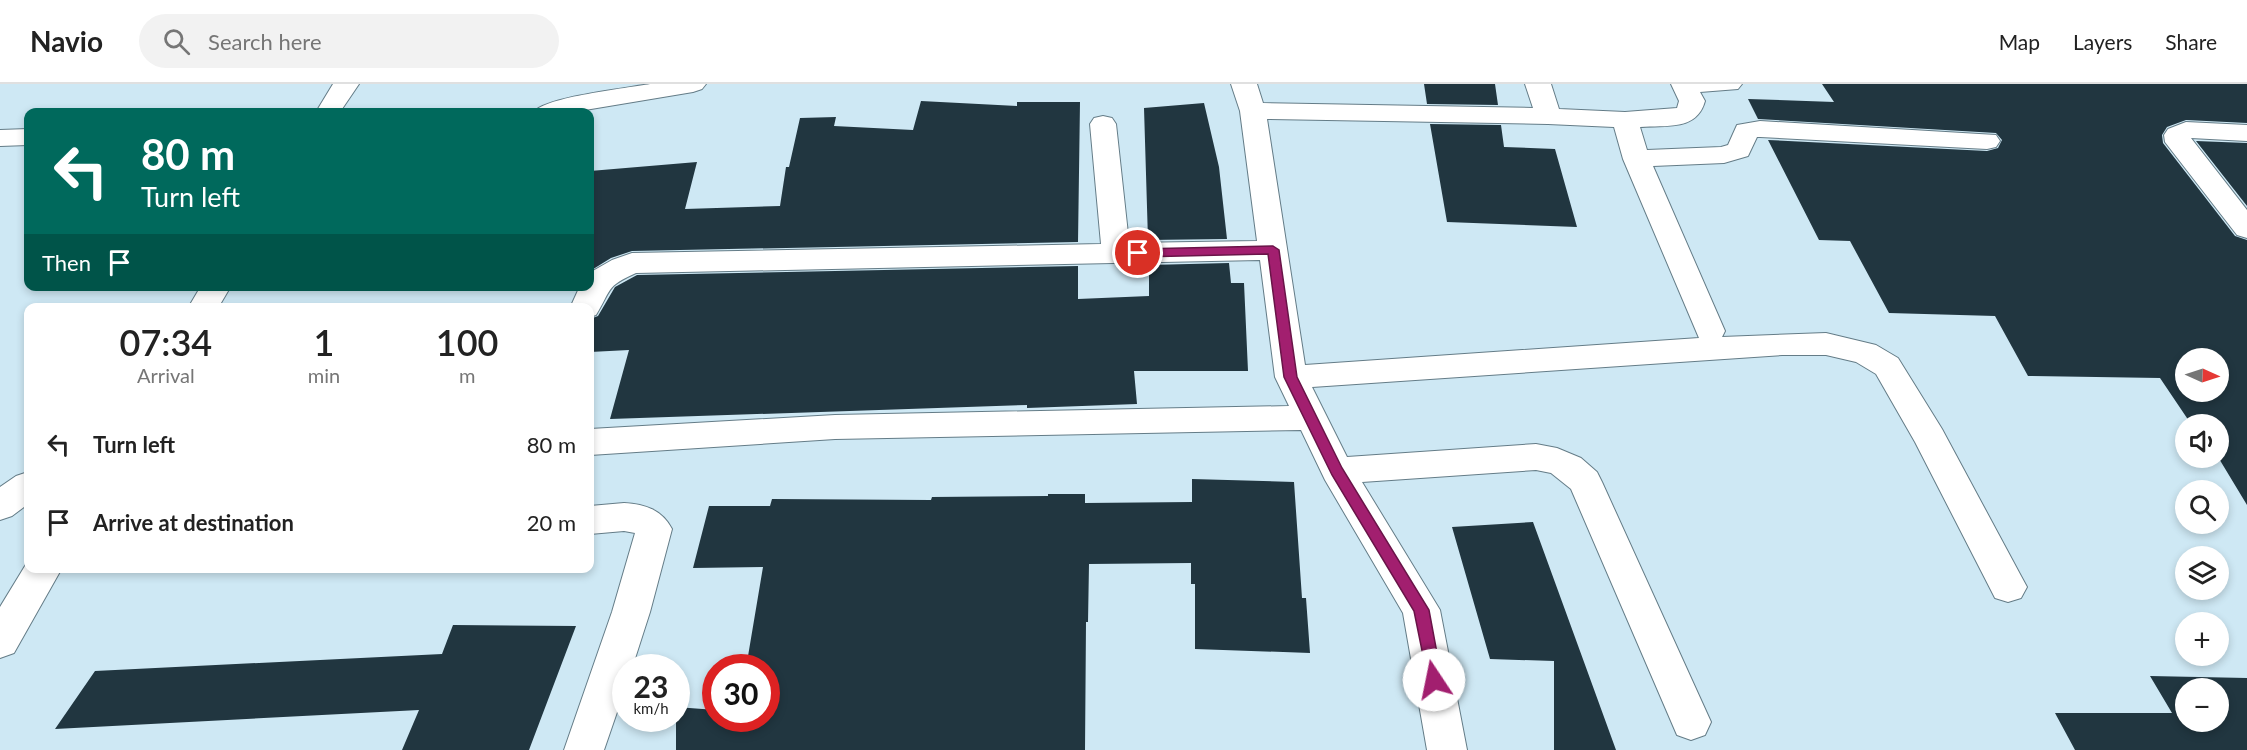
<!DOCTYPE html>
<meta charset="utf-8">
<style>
body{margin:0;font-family:Lato,sans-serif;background:#f2f2f2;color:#222;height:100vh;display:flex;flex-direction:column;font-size:22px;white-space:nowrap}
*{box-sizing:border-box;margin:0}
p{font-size:20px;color:#767676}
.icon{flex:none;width:33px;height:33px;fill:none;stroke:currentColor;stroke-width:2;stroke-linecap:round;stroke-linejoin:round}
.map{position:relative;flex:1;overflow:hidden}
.drawer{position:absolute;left:24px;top:219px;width:570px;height:270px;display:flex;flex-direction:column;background:#fff;border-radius:12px;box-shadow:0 3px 9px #0003}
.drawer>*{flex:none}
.banner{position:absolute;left:24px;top:24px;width:570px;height:183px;border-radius:12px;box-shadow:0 3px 9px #0003;background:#00695c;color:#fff;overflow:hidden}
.needle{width:39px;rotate:93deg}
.controls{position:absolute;left:2175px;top:264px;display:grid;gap:12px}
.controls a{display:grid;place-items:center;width:54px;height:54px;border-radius:50%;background:#fff;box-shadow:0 3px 9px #0003;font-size:30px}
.speed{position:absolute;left:612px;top:570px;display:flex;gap:12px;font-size:30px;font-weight:700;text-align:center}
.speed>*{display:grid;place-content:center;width:78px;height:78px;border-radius:50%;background:#fff;box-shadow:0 3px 9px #0003;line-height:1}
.speed small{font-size:15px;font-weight:400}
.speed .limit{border:9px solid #d22;background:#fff;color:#111}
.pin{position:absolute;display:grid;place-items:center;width:51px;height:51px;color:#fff;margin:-26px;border:3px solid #fff;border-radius:50%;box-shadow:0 2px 6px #0007}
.me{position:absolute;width:66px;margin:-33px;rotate:349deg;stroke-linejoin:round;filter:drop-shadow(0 0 4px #0008)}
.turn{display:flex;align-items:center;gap:21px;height:126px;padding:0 18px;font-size:27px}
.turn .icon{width:78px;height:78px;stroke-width:2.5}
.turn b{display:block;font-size:42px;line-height:51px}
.then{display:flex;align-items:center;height:57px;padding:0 18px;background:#0003;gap:12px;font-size:22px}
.eta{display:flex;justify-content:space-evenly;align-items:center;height:102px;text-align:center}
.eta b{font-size:36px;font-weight:600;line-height:42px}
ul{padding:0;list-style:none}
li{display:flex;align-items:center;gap:18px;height:78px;padding:0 18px}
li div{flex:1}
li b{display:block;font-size:22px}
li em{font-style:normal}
header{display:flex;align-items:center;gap:36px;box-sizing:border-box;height:84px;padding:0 30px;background:#fff;border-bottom:2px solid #e0e0e0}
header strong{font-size:28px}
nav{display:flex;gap:33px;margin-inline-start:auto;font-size:21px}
.search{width:420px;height:54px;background:#f2f2f2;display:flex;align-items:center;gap:15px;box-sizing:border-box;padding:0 21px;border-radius:33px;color:#767676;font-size:22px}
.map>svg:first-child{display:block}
.building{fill:#213640;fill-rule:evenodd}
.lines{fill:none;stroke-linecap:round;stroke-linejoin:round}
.minor-casing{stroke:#647c87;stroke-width:2}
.minor{fill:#fff;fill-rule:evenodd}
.route{fill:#a21f6f;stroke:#691448;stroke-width:1.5}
</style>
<header>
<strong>Navio</strong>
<div class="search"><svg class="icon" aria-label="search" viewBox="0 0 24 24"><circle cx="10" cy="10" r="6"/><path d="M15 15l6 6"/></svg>Search here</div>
<nav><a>Map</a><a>Layers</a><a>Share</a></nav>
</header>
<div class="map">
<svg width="2247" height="666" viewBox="0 0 2247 666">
<rect width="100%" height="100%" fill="#cee8f4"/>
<!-- building -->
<path class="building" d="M 1424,0 L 1495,0 L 1498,21 L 1427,20 Z
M 1822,0 L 2247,0 L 2247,39 L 2186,36 L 2167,43 L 2162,51 L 2163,59 L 2235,152 L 2247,156 L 2247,421 L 2218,373 L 2218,340 L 2191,340 L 2160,294 L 2028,292 L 1995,232 L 1889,229 L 1850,157 L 1819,156 L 1768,56 L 1987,67 L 1998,64 L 2002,56 L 1996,49 L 1758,35 L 1748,15 L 1834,18 ZM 2186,274 L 2218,274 L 2218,308 L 2186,308 Z
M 921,17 L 1017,22 L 1017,18 L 1080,18 L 1078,158 L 632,167 L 611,174 L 590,187 L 590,87 L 697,78 L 685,125 L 780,122 L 786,83 L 789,83 L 800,34 L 836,33 L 834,42 L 913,46 Z
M 1204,19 L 1219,83 L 1227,155 L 1148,156 L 1144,24 Z
M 1430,40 L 1501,41 L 1504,63 L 1555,65 L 1577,143 L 1447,138 Z
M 2196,57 L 2247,59 L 2247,122 Z
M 1229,179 L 1231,199 L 1244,199 L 1248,287 L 1134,287 L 1137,320 L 1027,324 L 1027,321 L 610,335 L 629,266 L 590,268 L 590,235 L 598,232 L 615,203 L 637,191 L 1078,182 L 1078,215 L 1149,212 L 1149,181 Z
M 1192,395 L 1294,398 L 1302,514 L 1306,514 L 1310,569 L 1195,565 L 1195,500 L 1191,500 L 1191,479 L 1089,480 L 1088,538 L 1086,538 L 1085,666 L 676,666 L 676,623 L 716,626 L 716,634 L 766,634 L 766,584 L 746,584 L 763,483 L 693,484 L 709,422 L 770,422 L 772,415 L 931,416 L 932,413 L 1048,412 L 1048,410 L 1085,410 L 1085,419 L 1192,418 Z
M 1533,438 L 1584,578 L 1616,666 L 1554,666 L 1554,577 L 1490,575 L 1452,443 Z
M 453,541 L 576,542 L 529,666 L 402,666 L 419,626 L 55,645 L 95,587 L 442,570 Z
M 2150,592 L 2247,594 L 2247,666 L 2075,666 L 2055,629 L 2172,629 ZM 2186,604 L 2218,604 L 2218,638 L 2186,638 Z"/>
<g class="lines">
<defs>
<path id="minor" d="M 333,0 L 359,0 L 340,28 L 316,28 Z
M 650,0 L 706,0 L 702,5 L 693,8 L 573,28 L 534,28 C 545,13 628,4 650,0 Z
M 1231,0 L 1257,0 L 1263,19 L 1533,24 L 1525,0 L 1551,0 L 1559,25 L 1625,28 L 1677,24 L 1679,17 L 1671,0 L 1742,0 L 1738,5 L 1700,8 L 1705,17 C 1697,47 1666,41 1640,43 L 1647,66 L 1721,63 L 1728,61 L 1737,41 L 1760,37 L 1996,51 L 2000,57 L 1996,63 L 1987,65 L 1760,53 L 1757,53 L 1748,72 L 1724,79 L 1653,82 L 1725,247 L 1722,253 L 1826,249 L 1876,261 L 1898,274 L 1942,345 L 2021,492 L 2027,503 L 2021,514 L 2008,518 L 1995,514 L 1915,358 L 1876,290 L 1856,278 L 1826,271 L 1782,271 L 1312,303 L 1347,373 L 1536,360 L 1557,364 L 1581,374 L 1597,388 L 1602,398 L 1711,638 L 1705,651 L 1691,656 L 1677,651 L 1571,405 L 1551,389 L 1536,386 L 1362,398 L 1440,526 L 1467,666 L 1427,666 L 1403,529 L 1325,396 L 1301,346 L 835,355 L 590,371 L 590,345 L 835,331 L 1289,322 L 1275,293 L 1260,176 L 636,189 C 605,203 612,205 596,231 L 590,233 L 590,224 L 570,224 L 580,202 L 590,202 L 591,188 L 612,176 L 632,169 L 1101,160 L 1090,40 L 1094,34 L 1103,32 L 1112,34 L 1116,40 L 1129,159 L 1257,157 L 1240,27 ZM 1267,35 L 1548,40 L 1614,43 L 1623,75 L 1699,254 L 1305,281 Z
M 2186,38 L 2247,41 L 2247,57 L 2191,54 L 2247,126 L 2247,154 L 2237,151 L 2165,58 L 2164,51 L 2168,45 Z
M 28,45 L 28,61 L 0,62 L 0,46 Z
M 201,202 L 231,202 L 218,224 L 188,224 Z
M 28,388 L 28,420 L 12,432 L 0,436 L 0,403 L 16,392 Z
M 624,419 C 645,420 662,426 672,445 L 650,528 L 632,584 L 626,584 L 626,602 L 604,666 L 564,666 L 612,528 L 635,449 L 624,447 L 590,450 L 590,422 Z
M 28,477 L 28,484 L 62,484 L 14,569 L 0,574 L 0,523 Z"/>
</defs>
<!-- minor casing -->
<use href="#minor" class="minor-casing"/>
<!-- minor -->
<use href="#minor" class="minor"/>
</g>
<!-- route -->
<path class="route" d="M 1273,162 L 1279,166 L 1297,293 L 1342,384 L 1429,526 L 1442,596 L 1440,601 L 1434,603 L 1429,601 L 1414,527 L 1332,391 L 1284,293 L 1268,170 L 1138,173 L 1132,169 L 1138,165 Z"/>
</svg>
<div class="controls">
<a><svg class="needle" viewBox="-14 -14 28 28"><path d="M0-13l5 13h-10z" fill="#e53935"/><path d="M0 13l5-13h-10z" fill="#767676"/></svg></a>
<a><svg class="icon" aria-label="sound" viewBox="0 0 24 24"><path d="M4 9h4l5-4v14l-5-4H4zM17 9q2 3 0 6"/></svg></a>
<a><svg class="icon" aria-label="search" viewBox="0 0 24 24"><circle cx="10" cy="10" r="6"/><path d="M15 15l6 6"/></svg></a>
<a><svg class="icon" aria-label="layers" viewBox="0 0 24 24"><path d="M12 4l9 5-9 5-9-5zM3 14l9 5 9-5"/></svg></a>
<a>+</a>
<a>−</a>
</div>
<div class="speed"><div>23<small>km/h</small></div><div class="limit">30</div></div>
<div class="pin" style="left:1138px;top:169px;background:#d93025"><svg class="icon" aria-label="arrive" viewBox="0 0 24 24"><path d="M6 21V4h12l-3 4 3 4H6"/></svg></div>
<svg class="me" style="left:1434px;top:596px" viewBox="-20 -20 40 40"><circle r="19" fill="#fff"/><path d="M0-13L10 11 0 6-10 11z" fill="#a21f6f"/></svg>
<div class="banner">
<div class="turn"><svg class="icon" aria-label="left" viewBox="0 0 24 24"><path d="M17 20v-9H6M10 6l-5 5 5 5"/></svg><div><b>80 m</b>Turn left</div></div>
<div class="then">Then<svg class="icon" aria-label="arrive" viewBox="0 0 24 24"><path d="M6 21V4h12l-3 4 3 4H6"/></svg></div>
</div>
<section class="drawer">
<div class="eta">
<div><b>07:34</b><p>Arrival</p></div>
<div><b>1</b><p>min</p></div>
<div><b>100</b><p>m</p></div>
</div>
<ul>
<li><svg class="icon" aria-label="left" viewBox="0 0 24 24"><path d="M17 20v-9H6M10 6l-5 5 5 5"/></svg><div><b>Turn left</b></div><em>80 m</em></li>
<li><svg class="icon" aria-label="arrive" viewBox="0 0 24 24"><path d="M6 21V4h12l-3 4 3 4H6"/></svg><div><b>Arrive at destination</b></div><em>20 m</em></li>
</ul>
</section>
</div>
